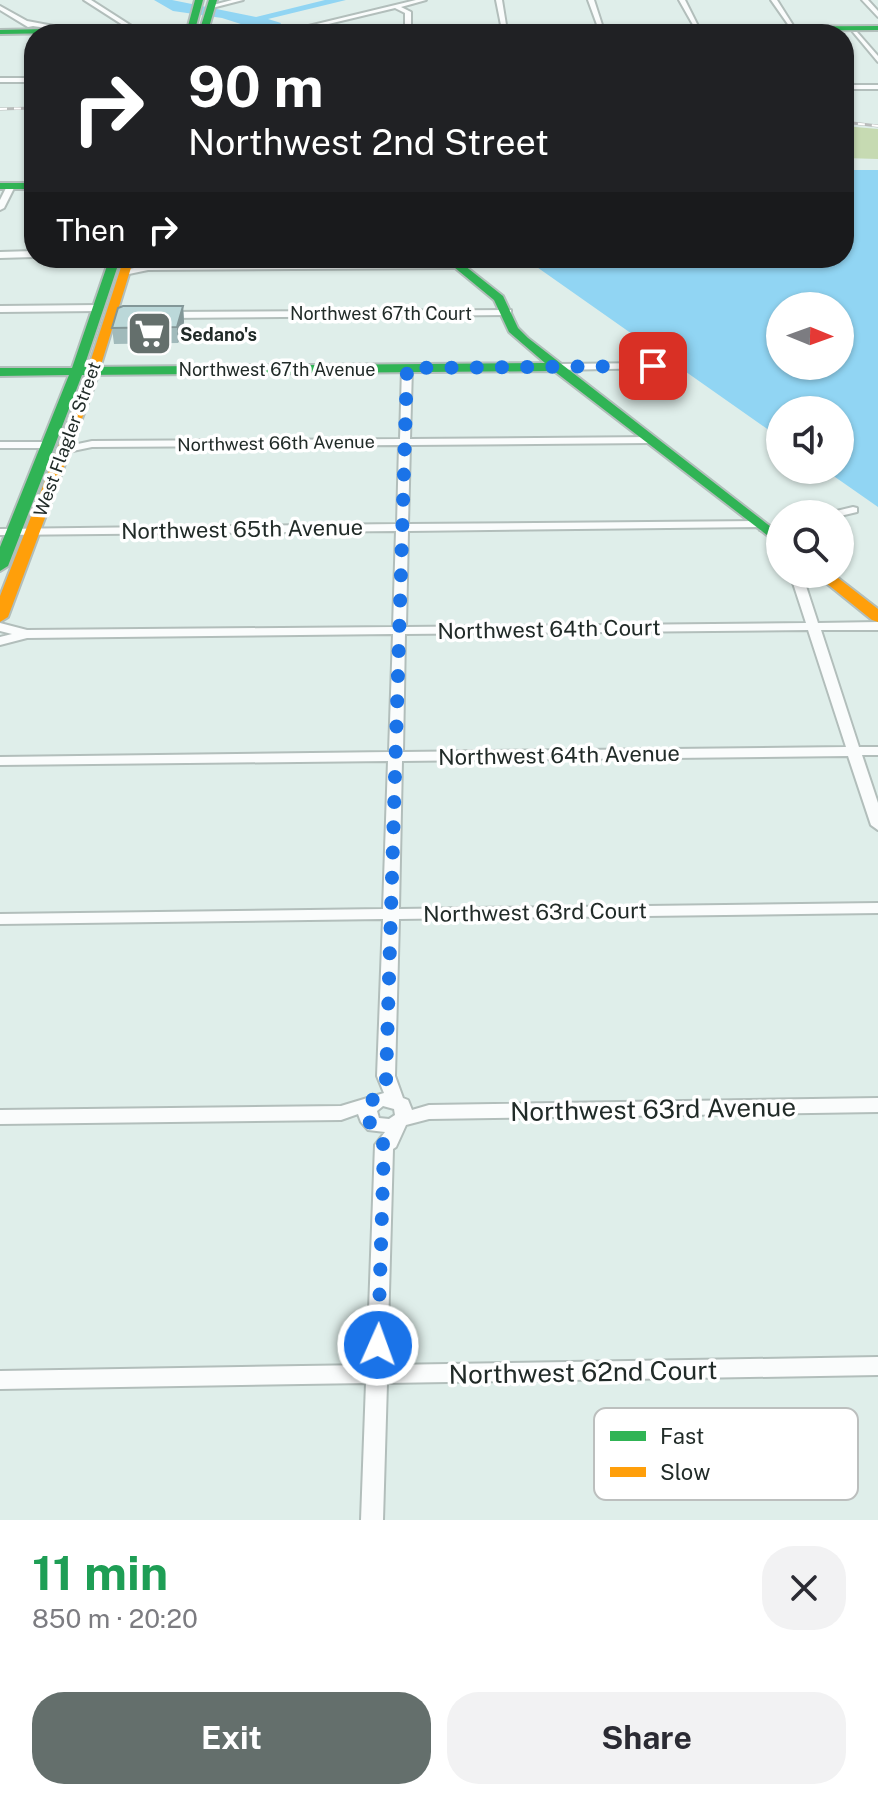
<!DOCTYPE html>
<meta charset="utf-8">
<style>
body{margin:0;font-family:"Public Sans",sans-serif;background:#f2f2f3;color:#2b2b33;height:100vh;display:flex;flex-direction:column;font-size:30px;white-space:nowrap}
*{box-sizing:border-box;margin:0}
p{font-size:26px;color:#7c7c81}
.icon{flex:none;width:44px;height:44px;fill:none;stroke:currentColor;stroke-width:2;stroke-linecap:round;stroke-linejoin:round}
.map{position:relative;height:1520px;overflow:hidden}
.sheet{display:flex;flex-direction:column;background:#fff;flex:1}
.sheet>*{flex:none}
.top-card{position:absolute;left:24px;top:24px;width:830px;height:244px;border-radius:32px;box-shadow:0 2px 6px #0004;background:#202124;color:#fff;overflow:hidden}
.needle{width:52px;rotate:91deg}
.tools{position:absolute;left:766px;top:292px;display:grid;gap:16px}
.tools a{display:grid;place-items:center;width:88px;height:88px;border-radius:50%;background:#fff;box-shadow:0 2px 6px #0004;font-size:40px}
.pin{position:absolute;display:grid;place-items:center;width:68px;height:68px;color:#fff;margin:-34px;border-radius:16px;box-shadow:0 4px 12px #0006}
.me{position:absolute;width:88px;margin:-44px;rotate:2deg;stroke-linejoin:round;filter:drop-shadow(0 0 6px #0008)}
.turn{display:flex;align-items:center;gap:28px;height:168px;padding:0 32px;font-size:36px}
.turn .icon{width:104px;height:104px;stroke-width:2.5}
.turn b{display:block;font-size:56px;line-height:68px}
.then{display:flex;align-items:center;height:76px;padding:0 32px;background:#0003;gap:16px;font-size:30px}
.round{display:grid;place-items:center;flex:none;width:84px;height:84px;border-radius:32px;background:#f2f2f3}
.headline{display:flex;align-items:center;justify-content:space-between;height:136px;padding:0 32px}
h1{font-size:48px;font-weight:700;line-height:60px;color:#1e9e55}
.action{display:flex;gap:16px;margin-top:auto;padding:16px 32px}
.action a{flex:1;height:92px;border-radius:32px;background:#646f6c;color:#fff;font-size:32px;font-weight:700;line-height:92px;text-align:center}
.action a+a{background:#f2f2f3;color:#2b2b33}
.map>svg:first-child{display:block}
.green{fill:#c6dab2}
.water{fill:#91d5f3;fill-rule:evenodd}
.lines{fill:none;stroke-linecap:round;stroke-linejoin:round}
.street-casing{stroke:#b2bebb;stroke-width:4}
.fast-casing{stroke:#b2bebb;stroke-width:4}
.slow-casing{stroke:#b2bebb;stroke-width:4}
.street{fill:#fafcfc;fill-rule:evenodd}
.fast{fill:#30b455;fill-rule:evenodd}
.slow{fill:#ff9f0a;fill-rule:evenodd}
.rail-casing{stroke:#b9bcbb;stroke-width:3}
.rail{stroke:#fff;stroke-width:2;stroke-dasharray:7;stroke-linecap:butt}
.wall{fill:#a1babb}
.shaded-wall{fill:#839798}
.building{fill:#bbd8d9;stroke:#839798;stroke-width:2}
.route{stroke:#1a73e8;stroke-width:14;stroke-dasharray:0 25.2}
.labels{text-anchor:middle;dominant-baseline:central;stroke-width:7;stroke-linejoin:round;paint-order:stroke}
.far-street-label{font-size:18px;fill:#212b28;stroke:#fff}
.far-poi-label{font-size:18px;font-weight:bold;fill:#212b28;stroke:#fff;text-anchor:start}
.street-label{font-size:22px;fill:#212b28;stroke:#fff}
.near-street-label{font-size:26px;fill:#212b28;stroke:#fff}
.key{fill:#fff;stroke:#bcbfbe;stroke-width:2}
.key-label{font-size:22px;fill:#212b28}
</style>
<div class="map">
<svg width="878" height="1520" viewBox="0 0 878 1520">
<rect width="100%" height="100%" fill="#dfeeea"/>
<!-- green -->
<path class="green" d="M 844,126 L 878,129 L 878,159 L 844,158 Z"/>
<!-- water -->
<path class="water" d="M 154,0 L 172,0 L 256,17 L 325,0 L 346,0 L 268,19 L 281,23 L 275,34 L 241,34 L 246,30 L 244,25 L 222,18 L 173,11 Z
M 844,170 L 878,170 L 878,507 L 825,470 L 840,470 L 840,410 L 780,410 L 780,438 L 524,258 L 844,258 ZM 840,306 L 840,366 L 780,366 L 780,306 Z"/>
<g class="lines">
<defs>
<path id="street" d="M 84,0 L 91,0 L 144,34 L 137,34 Z
M 232,0 L 243,0 L 212,8 L 209,6 Z
M 416,0 L 426,0 L 401,7 L 411,12 L 411,31 L 408,33 L 405,31 L 405,13 L 395,8 L 295,32 L 292,30 Z
M 496,0 L 502,0 L 507,31 L 502,30 Z
M 588,0 L 594,0 L 604,31 L 599,30 Z
M 679,0 L 685,0 L 700,30 L 696,30 Z
M 771,0 L 777,0 L 796,30 L 792,30 Z
M 862,0 L 868,0 L 878,11 L 878,17 Z
M 0,6 L 27,21 L 75,30 L 72,32 L 33,26 L 28,27 L 0,10 Z
M 853,32 L 857,32 L 878,56 L 878,62 Z
M 0,78 L 34,78 L 34,82 L 0,82 Z
M 844,85 L 878,85 L 878,89 L 844,89 Z
M 8,184 L 15,186 L 4,208 L 0,210 L 0,200 Z
M 34,251 L 34,257 L 0,258 L 0,252 Z
M 460,263 L 461,265 L 457,268 L 148,270 L 124,275 L 120,272 L 148,264 Z
M 0,306 L 98,305 L 103,308 L 98,311 L 0,312 Z
M 511,310 L 511,314 L 508,315 L 167,318 L 162,315 L 167,312 Z
M 653,363 L 656,364 L 656,368 L 558,370 L 553,367 L 558,364 Z
M 407,365 L 412,368 L 410,439 L 651,437 L 656,440 L 651,443 L 410,445 L 408,524 L 759,521 L 765,524 L 759,527 L 408,531 L 406,627 L 806,623 L 792,580 L 794,574 L 806,574 L 804,580 L 818,623 L 878,622 L 878,630 L 821,630 L 859,747 L 878,747 L 878,755 L 862,755 L 878,803 L 878,830 L 871,825 L 848,756 L 402,761 L 399,909 L 878,903 L 878,913 L 399,919 L 395,1076 L 403,1098 L 408,1100 L 412,1110 L 429,1105 L 878,1098 L 878,1112 L 429,1119 L 406,1125 L 396,1147 L 393,1149 L 387,1365 L 878,1357 L 878,1375 L 387,1383 L 383,1520 L 361,1520 L 366,1383 L 0,1389 L 0,1371 L 367,1365 L 375,1145 L 385,1132 L 368,1130 L 361,1122 L 358,1114 L 341,1120 L 0,1124 L 0,1110 L 341,1106 L 384,1093 L 377,1076 L 383,919 L 0,924 L 0,914 L 383,909 L 388,761 L 0,765 L 0,757 L 389,752 L 393,634 L 27,638 L 0,645 L 0,637 L 12,634 L 0,631 L 0,623 L 27,630 L 393,627 L 396,531 L 0,535 L 0,529 L 397,524 L 399,445 L 92,447 L 63,453 L 58,450 L 59,448 L 92,441 L 400,439 L 402,368 ZM 808,630 L 846,747 L 403,752 L 405,634 ZM 383,1106 L 394,1109 L 395,1115 L 389,1119 L 379,1118 L 377,1111 Z
M 0,442 L 48,442 L 53,445 L 48,448 L 0,448 Z
M 853,507 L 857,508 L 857,512 L 840,516 L 840,514 L 830,514 L 832,512 Z
M 780,524 L 780,530 L 766,533 L 760,530 L 762,528 Z"/>
<path id="fast" d="M 195,0 L 203,0 L 196,26 L 201,26 L 209,0 L 217,0 L 209,27 L 343,29 L 878,26 L 878,30 L 343,33 L 208,31 L 207,34 L 199,34 L 200,31 L 186,34 L 187,31 L 0,34 L 0,30 L 188,26 Z
M 0,183 L 34,183 L 34,189 L 0,189 Z
M 443,258 L 455,258 L 503,296 L 518,328 L 528,338 L 780,534 L 780,545 L 554,371 L 82,375 L 8,566 L 0,571 L 0,547 L 69,375 L 0,376 L 0,368 L 72,368 L 109,260 L 119,262 L 84,367 L 545,363 L 509,332 L 494,300 Z"/>
<path id="slow" d="M 124,258 L 134,258 L 96,381 L 8,617 L 0,622 L 0,596 L 84,381 Z
M 815,574 L 833,574 L 878,609 L 878,622 L 872,620 Z"/>
</defs>
<!-- street casing -->
<use href="#street" class="street-casing"/>
<!-- fast casing -->
<use href="#fast" class="fast-casing"/>
<!-- slow casing -->
<use href="#slow" class="slow-casing"/>
<!-- street -->
<use href="#street" class="street"/>
<!-- fast -->
<use href="#fast" class="fast"/>
<!-- slow -->
<use href="#slow" class="slow"/>
<defs>
<path id="rail" d="M 0,109 L 34,108
M 844,122 L 878,126"/>
</defs>
<!-- rail casing -->
<use href="#rail" class="rail-casing"/>
<!-- rail -->
<use href="#rail" class="rail"/>
</g>
<!-- wall -->
<path class="wall" d="M 183,306 L 184,322 L 178,343 L 114,344 L 112,328 Z"/>
<!-- shaded-wall -->
<path class="shaded-wall" d="M 183,306 L 184,322 L 178,343 L 177,327 Z"/>
<!-- building -->
<path class="building" d="M 123,306 L 183,306 L 177,327 L 112,328 L 118,308 Z"/>
<g class="lines">
<!-- route -->
<path class="route" d="M 378,1345 L 384,1145 C 378,1140 368,1121 366,1112 L 380,1086 L 386,1081 L 407,368 L 653,366"/>
</g>
<!-- icons -->
<defs>
<symbol id="supermarket-square" viewBox="-11 -11 22 22"><rect x="-9" y="-9" width="18" height="18" rx="4" fill="#646f6c" stroke="#fff"/><path d="M-6-5.5h2.5l.6 2H6L4.5 2H-2.5L-4.4-4H-6ZM-1.5 3.2a1.3 1.3 0 1 0 .1 0ZM3 3.2a1.3 1.3 0 1 0 .1 0Z" fill="#fff"/></symbol>
</defs>
<g fill-rule="evenodd">
<use href="#supermarket-square" x="124" y="308" width="51" height="51"/>
</g>
<g class="labels">
<!-- far-street labels -->
<g class="far-street-label">
<text x="381" y="313">Northwest 67th Court</text>
<text x="277" y="369">Northwest 67th Avenue</text>
<text transform="translate(67 439) rotate(-70)">West Flagler Street</text>
<text transform="translate(276 443) rotate(-1)">Northwest 66th Avenue</text>
</g>
<!-- far-poi labels -->
<g class="far-poi-label">
<text x="180" y="334">Sedano's</text>
</g>
<!-- street labels -->
<g class="street-label">
<text transform="translate(242 529) rotate(-1)">Northwest 65th Avenue</text>
<text transform="translate(549 629) rotate(-1)">Northwest 64th Court</text>
<text transform="translate(559 755) rotate(-1)">Northwest 64th Avenue</text>
<text transform="translate(535 912) rotate(-1)">Northwest 63rd Court</text>
</g>
<!-- near-street labels -->
<g class="near-street-label">
<text transform="translate(653 1109) rotate(-1)">Northwest 63rd Avenue</text>
<text transform="translate(583 1372) rotate(-1)">Northwest 62nd Court</text>
</g>
</g>
<!-- legend -->
<rect x="594" y="1408" width="264" height="92" rx="12" class="key"/>
<rect x="610" y="1431" width="36" height="10" fill="#30b455"/>
<rect x="610" y="1467" width="36" height="10" fill="#ff9f0a"/>
<g class="key-label">
<text x="660" y="1444">Fast</text>
<text x="660" y="1480">Slow</text>
</g>
</svg>
<div class="tools">
<a><svg class="needle" viewBox="-14 -14 28 28"><path d="M0-13l5 13h-10z" fill="#e53935"/><path d="M0 13l5-13h-10z" fill="#7c7c81"/></svg></a>
<a><svg class="icon" aria-label="sound" viewBox="0 0 24 24"><path d="M4 9h4l5-4v14l-5-4H4zM17 9q2 3 0 6"/></svg></a>
<a><svg class="icon" aria-label="search" viewBox="0 0 24 24"><circle cx="10" cy="10" r="6"/><path d="M15 15l6 6"/></svg></a>
</div>
<div class="pin" style="left:653px;top:366px;background:#d93025"><svg class="icon" aria-label="arrive" viewBox="0 0 24 24"><path d="M6 21V4h12l-3 4 3 4H6"/></svg></div>
<svg class="me" style="left:378px;top:1345px" viewBox="-20 -20 40 40"><circle r="17" fill="#1a73e8" stroke="#fff" stroke-width="3"/><path d="M0-11L8 9 0 5-8 9z" fill="#fff"/></svg>
<div class="top-card">
<div class="turn"><svg class="icon" aria-label="right" viewBox="0 0 24 24"><path d="M7 20v-9h11M14 6l5 5-5 5"/></svg><div><b>90 m</b>Northwest 2nd Street</div></div>
<div class="then">Then<svg class="icon" aria-label="right" viewBox="0 0 24 24"><path d="M7 20v-9h11M14 6l5 5-5 5"/></svg></div>
</div>
</div>
<section class="sheet">
<div class="headline"><div><h1>11 min</h1><p>850 m · 20:20</p></div><a class="round"><svg class="icon" aria-label="close" viewBox="0 0 24 24"><path d="M6 6l12 12M18 6L6 18"/></svg></a></div>
<div class="action"><a>Exit</a><a>Share</a></div>
</section>
